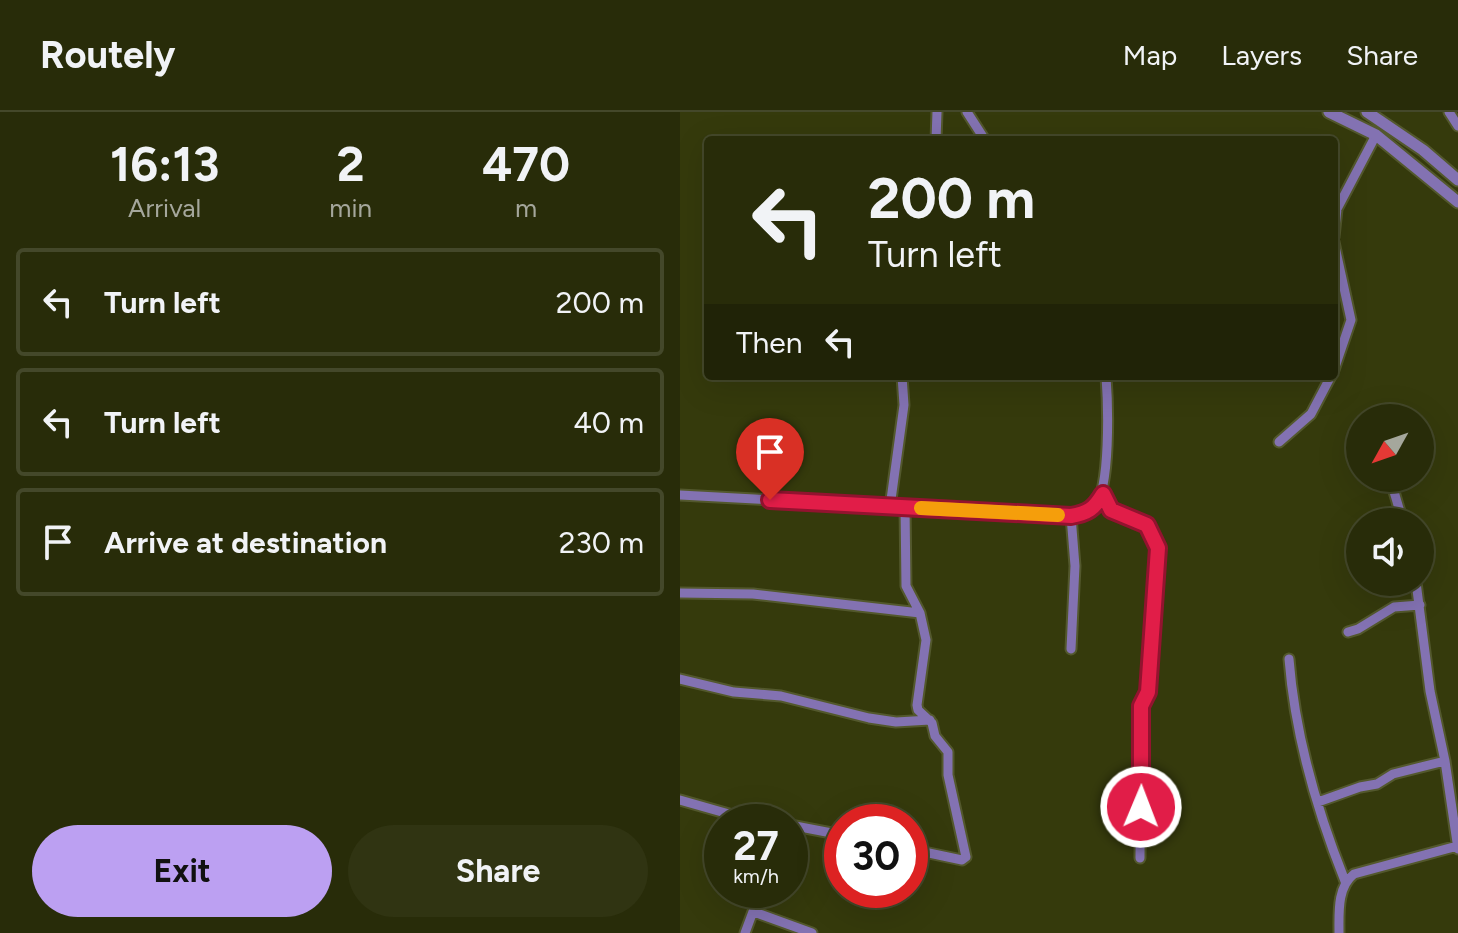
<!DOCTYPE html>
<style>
body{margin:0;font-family:Figtree,sans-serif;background:#303412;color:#f1f3f6;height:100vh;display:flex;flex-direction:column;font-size:30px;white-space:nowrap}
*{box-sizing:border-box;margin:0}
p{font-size:26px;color:#a5a79c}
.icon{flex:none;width:44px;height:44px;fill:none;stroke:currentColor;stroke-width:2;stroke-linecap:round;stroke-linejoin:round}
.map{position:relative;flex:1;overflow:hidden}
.side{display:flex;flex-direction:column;background:#282c09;width:680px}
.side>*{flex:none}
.guide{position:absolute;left:24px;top:24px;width:634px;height:244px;border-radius:8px;box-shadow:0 8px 32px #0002,0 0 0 2px #44482a;background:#282c09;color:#f1f3f6;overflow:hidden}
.needle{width:52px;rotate:230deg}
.buttons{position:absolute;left:666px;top:292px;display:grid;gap:16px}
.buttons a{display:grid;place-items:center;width:88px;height:88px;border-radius:50%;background:#282c09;box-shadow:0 8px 32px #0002,0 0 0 2px #44482a;font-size:40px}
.speed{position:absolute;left:24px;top:692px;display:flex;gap:16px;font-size:40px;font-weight:700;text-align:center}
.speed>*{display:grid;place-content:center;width:104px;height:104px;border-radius:50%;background:#282c09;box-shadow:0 8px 32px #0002,0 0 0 2px #44482a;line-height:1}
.speed small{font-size:20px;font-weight:400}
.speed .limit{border:12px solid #d22;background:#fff;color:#111}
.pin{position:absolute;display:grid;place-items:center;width:68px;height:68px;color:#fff;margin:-82px -34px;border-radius:50% 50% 50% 0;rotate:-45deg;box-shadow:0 0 8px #0007}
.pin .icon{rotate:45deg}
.me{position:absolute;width:88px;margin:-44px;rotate:1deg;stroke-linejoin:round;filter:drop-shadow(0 0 6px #0008)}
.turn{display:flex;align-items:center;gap:28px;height:168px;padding:0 32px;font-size:36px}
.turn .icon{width:104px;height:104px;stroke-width:2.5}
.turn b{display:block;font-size:56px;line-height:68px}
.then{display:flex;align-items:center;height:76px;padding:0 32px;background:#0003;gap:16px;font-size:30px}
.eta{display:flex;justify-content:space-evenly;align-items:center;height:136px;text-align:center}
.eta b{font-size:48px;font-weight:700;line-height:56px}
.cta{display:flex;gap:16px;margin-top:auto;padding:16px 32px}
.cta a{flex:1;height:92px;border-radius:48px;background:#bca0f2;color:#111;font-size:32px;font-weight:700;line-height:92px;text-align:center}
.cta a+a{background:#303412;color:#f1f3f6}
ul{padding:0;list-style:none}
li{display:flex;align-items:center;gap:24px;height:108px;margin:0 16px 12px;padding:0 16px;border:4px solid #44482a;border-radius:8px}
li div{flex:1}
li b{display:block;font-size:30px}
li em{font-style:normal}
header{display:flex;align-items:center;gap:48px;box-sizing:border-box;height:112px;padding:0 40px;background:#282c09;border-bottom:2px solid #44482a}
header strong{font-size:38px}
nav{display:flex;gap:44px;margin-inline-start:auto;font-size:28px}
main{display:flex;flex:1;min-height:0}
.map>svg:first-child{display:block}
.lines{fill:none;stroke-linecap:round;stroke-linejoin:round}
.minor-casing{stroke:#53582d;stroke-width:13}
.tertiary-casing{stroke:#53582d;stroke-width:15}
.minor{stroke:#8372b2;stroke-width:9}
.tertiary{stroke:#8372b2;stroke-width:11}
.route-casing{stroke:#92132f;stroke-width:20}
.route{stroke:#e11d48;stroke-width:14}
.slow{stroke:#f59e0b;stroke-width:14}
</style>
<header>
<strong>Routely</strong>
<nav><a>Map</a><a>Layers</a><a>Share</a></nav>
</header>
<main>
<section class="side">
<div class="eta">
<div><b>16:13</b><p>Arrival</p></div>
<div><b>2</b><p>min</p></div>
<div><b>470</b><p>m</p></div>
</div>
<ul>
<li><svg class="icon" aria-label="left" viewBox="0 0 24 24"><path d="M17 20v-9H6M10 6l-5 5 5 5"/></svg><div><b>Turn left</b></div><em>200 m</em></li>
<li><svg class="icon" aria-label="left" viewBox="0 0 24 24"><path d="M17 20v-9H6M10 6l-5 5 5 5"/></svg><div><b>Turn left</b></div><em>40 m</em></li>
<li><svg class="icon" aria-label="arrive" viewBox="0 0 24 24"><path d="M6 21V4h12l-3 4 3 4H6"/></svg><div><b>Arrive at destination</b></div><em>230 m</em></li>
</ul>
<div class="cta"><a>Exit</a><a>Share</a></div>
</section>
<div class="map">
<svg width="778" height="821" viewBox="0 0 778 821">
<rect width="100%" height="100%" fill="#353a0c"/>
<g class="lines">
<defs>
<path id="minor" d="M 287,0 L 305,28
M 769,0 L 778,14
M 256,28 L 257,0
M 654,125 L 657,97 L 696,23
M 654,130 L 671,208 L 654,258
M 599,330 L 631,302 L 651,264
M 710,366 L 723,410
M 423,382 L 431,398 L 467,413 L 478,436 L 471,516 L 471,550 L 468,580 L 461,594 L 460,746
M 0,383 L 391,404 C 399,402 408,402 414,396 C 431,377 428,291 426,264
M 210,395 L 224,293 L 222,264
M 225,395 L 226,474 L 240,501 L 246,528 L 237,593 L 238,598 L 252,611 L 255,624 L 268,640 L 268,663 L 286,745 L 282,748 L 230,737
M 391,404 L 395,454 L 391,537
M 736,470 L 750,579 L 765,649 L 778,737
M 0,481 L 73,482 L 240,501
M 668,520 L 678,517 L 714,495 L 740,493
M 609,547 C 615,623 637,699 665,769
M 0,567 L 54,580 L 101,584 L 189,606 L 216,610 L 250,608
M 0,688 L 77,710
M 638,690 L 680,675 L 697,672 L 713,662 L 765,649
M 110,713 L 162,723
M 74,800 L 132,821
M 65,821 L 81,778
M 659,821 C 659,801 657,775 674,762 L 777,734"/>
<path id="tertiary" d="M 649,0 L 696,23 L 778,90
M 687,0 L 743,38 L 778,68"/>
</defs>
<!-- minor casing -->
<use href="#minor" class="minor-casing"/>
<!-- tertiary casing -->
<use href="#tertiary" class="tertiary-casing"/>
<!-- minor -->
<use href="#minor" class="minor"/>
<!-- tertiary -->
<use href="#tertiary" class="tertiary"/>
</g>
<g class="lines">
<defs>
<path id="route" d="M 90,388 L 391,404 C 408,401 414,397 423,382 L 431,398 L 467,413 L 478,436 L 468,580 L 461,594 L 461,695"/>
</defs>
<!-- route casing -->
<use href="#route" class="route-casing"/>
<!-- route -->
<use href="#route" class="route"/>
<!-- slow -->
<path class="slow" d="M 241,396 L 378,403"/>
</g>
</svg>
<div class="buttons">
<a><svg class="needle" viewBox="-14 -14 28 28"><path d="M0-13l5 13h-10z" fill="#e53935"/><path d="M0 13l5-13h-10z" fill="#a5a79c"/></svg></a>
<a><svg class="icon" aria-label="sound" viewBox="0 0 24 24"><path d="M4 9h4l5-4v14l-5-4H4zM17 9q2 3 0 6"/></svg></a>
</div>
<div class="speed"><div>27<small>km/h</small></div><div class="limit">30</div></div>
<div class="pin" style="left:90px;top:388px;background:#d93025"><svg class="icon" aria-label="arrive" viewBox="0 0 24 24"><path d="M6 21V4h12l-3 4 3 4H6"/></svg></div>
<svg class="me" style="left:461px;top:695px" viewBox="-20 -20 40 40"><circle r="17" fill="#e11d48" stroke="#fff" stroke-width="3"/><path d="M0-11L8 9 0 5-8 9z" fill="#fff"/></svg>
<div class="guide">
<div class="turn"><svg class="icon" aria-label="left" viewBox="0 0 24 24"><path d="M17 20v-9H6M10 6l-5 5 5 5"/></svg><div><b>200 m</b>Turn left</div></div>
<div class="then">Then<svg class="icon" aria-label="left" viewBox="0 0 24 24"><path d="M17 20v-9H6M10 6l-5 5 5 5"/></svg></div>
</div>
</div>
</main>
